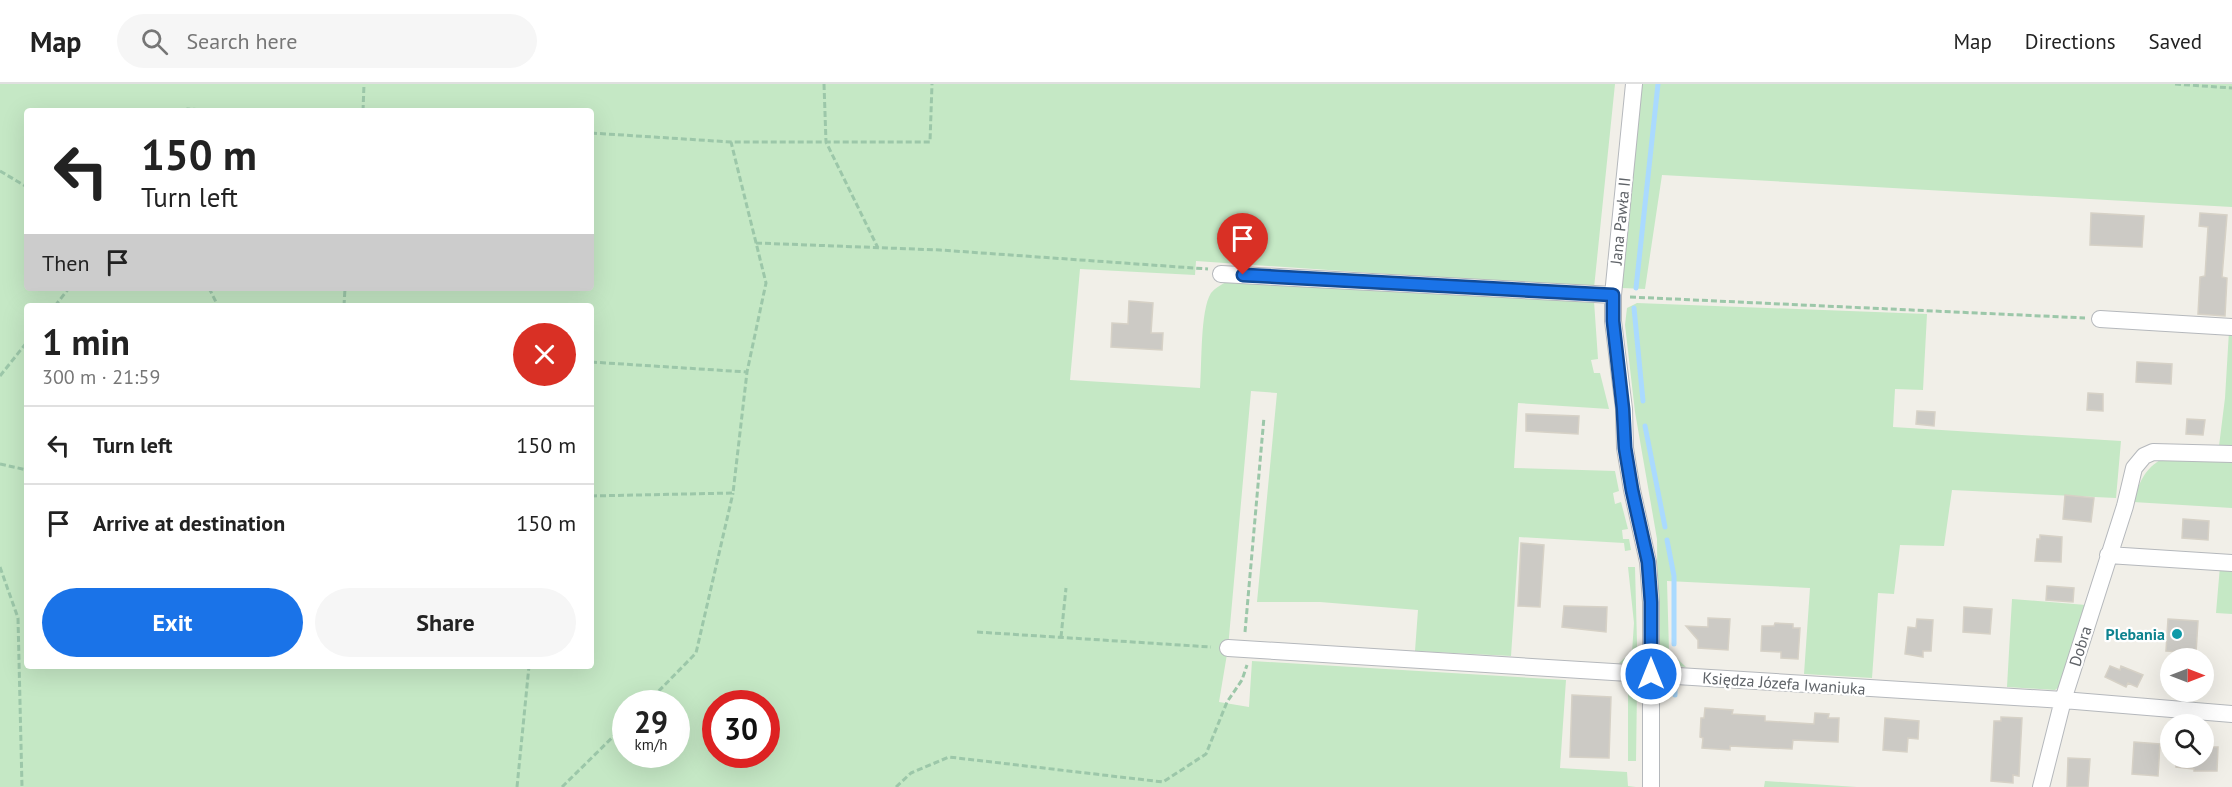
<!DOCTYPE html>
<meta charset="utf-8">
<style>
body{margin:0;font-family:"PT Sans",sans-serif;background:#f6f6f6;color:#222;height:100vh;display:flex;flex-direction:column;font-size:22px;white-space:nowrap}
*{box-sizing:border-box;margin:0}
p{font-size:20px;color:#767676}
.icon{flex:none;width:33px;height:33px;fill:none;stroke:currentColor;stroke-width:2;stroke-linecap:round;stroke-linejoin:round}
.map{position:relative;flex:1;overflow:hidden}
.details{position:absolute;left:24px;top:219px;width:570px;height:366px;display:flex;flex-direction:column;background:#fff;border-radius:6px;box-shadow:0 6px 24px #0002}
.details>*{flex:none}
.banner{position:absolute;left:24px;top:24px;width:570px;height:183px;border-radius:6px;box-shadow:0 6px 24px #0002;background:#fff;color:#222;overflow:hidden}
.needle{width:39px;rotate:90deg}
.tools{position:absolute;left:2160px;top:564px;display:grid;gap:12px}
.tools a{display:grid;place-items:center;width:54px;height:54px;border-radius:50%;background:#fff;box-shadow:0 6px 24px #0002;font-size:30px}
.speed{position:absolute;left:612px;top:606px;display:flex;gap:12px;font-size:30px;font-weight:700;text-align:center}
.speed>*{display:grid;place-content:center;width:78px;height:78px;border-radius:50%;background:#fff;box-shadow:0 6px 24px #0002;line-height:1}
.speed small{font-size:15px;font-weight:400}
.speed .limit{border:9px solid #d22;background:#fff;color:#111}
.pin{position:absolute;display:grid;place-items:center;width:51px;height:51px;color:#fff;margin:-62px -26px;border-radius:50% 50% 50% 0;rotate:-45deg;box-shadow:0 0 6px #0007}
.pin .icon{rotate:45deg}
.me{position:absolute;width:66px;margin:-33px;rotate:0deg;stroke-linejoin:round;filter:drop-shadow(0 0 4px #0008)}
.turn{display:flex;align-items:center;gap:21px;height:126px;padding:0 18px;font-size:27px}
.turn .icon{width:78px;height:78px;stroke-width:2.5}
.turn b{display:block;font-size:42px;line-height:51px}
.then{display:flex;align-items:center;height:57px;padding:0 18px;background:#0003;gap:12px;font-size:22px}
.round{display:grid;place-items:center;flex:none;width:63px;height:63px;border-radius:32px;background:#f6f6f6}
.head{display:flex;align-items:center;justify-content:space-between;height:102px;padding:0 18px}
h1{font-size:36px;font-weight:800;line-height:45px}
.button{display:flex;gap:12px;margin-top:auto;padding:12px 18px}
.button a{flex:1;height:69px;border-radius:36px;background:#1a73e8;color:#fff;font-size:24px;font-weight:800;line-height:69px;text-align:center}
.button a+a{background:#f6f6f6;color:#222}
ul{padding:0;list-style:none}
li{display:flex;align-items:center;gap:18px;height:78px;padding:0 18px;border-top:2px solid #e0e0e0}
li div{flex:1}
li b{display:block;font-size:22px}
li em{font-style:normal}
header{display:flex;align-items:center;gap:36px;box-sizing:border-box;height:84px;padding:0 30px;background:#fff;border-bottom:2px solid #e0e0e0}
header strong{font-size:28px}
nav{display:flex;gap:33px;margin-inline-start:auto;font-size:21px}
.search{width:420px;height:54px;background:#f6f6f6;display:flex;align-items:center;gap:15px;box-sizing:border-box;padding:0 21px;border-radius:33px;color:#767676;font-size:22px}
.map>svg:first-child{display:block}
.green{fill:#c5e8c5;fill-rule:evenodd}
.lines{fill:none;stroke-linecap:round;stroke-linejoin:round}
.stream{stroke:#aadaff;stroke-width:5}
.building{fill:#cccac5;stroke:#d6d1c6;stroke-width:1.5}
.minor-casing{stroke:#b5b8bc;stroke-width:18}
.path{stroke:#9cc7a9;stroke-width:3;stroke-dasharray:6 3;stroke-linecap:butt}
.minor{stroke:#fff;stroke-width:16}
.route-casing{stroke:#114b97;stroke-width:15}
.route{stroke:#1a73e8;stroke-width:10}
.culture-dot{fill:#0f9aa8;stroke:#fff;stroke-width:2}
.labels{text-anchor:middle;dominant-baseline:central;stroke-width:4.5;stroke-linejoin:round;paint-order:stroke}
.street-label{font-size:16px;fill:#5f6368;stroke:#fff}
.culture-label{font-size:16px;font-weight:bold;fill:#0d838f;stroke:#fff;text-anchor:end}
</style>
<header>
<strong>Map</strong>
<div class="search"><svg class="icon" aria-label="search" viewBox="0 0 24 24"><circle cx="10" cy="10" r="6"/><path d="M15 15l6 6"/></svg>Search here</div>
<nav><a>Map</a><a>Directions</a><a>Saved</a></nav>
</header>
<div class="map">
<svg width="2232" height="703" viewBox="0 0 2232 703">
<rect width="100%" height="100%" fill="#f1efe8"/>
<!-- green -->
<path class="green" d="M 0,0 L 1615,0 L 1594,204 L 1196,177 L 1195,191 L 1080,185 L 1070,296 L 1200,304 C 1202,282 1200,226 1211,209 C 1215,204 1221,201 1226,198 L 1594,217 L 1598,275 L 1591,276 L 1594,289 L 1600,289 L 1609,325 L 1518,319 L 1514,384 L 1615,387 L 1619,407 L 1613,409 L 1615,420 L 1621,418 L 1628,445 L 1622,446 L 1623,455 L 1629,455 L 1631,466 L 1625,467 L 1624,459 L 1519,453 L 1511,572 L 1415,567 L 1418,526 L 1320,518 L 1257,518 L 1277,309 L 1251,307 L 1228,564 L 1219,618 L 1249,623 L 1252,577 L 1566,596 L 1560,684 L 1627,688 L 1628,702 L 1636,703 L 0,703 ZM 27,27 L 591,27 L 591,204 L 27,204 ZM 27,222 L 591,222 L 591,582 L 27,582 ZM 626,620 L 676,620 L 676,670 L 626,670 ZM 716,620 L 766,620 L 766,670 L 716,670 Z
M 1642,0 L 2232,0 L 2232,123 L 1662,91 L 1645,205 L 1622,204 Z
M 1637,219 L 1927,230 L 1923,306 L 1895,305 L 1893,343 L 2121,357 L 2116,414 L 1952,406 L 1944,462 L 1900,461 L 1894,510 L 1878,509 L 1872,594 L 1804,590 L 1810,504 L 1667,497 L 1669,567 L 1686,583 L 1665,581 L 1658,571 L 1657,455 L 1635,328 L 1625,241 L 1627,224 Z
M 2229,247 L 2232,247 L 2232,362 L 2219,362 L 2225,314 Z
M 2162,375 L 2232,377 L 2232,424 L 2133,418 C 2139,399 2145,384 2162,375 Z
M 2220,482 L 2232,483 L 2232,530 L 2216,529 Z
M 1628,483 L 1635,483 L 1637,559 L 1637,569 L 1629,576 L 1628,580 L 1619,579 L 1632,568 L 1634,539 Z
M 2012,515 L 2086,521 L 2063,600 L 2055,606 L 2007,603 Z
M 1628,600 L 1637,604 L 1636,677 L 1628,677 Z
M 1765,697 L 1857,703 L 1764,703 Z"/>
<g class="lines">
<!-- stream -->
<path class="stream" d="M 1636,204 L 1658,0
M 1634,224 L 1643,317
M 1645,342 L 1665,443
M 1667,456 L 1674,492 L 1674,560
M 1675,603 L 1675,611"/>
</g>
<!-- building -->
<path class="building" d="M 2091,129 L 2144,132 L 2142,163 L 2090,161 Z
M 2200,129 L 2227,131 L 2222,193 L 2227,194 L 2225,232 L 2198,230 L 2200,193 L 2205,192 L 2208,143 L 2199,142 Z
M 1129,217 L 1153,219 L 1151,249 L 1163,249 L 1162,266 L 1111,263 L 1112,239 L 1128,240 Z
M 2137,278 L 2172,280 L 2171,300 L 2136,298 Z
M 2088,309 L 2103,310 L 2103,327 L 2087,326 Z
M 1917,327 L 1935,328 L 1934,342 L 1916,340 Z
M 1526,330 L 1579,332 L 1578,350 L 1526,347 Z
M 2187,335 L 2205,336 L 2203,351 L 2186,350 Z
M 2065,411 L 2094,414 L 2091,438 L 2063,435 Z
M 2183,435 L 2209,437 L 2208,456 L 2182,454 Z
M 2040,451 L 2062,453 L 2061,478 L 2035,477 L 2037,455 L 2040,455 Z
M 1521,459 L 1544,461 L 1540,523 L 1518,522 Z
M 2047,502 L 2074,504 L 2073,518 L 2046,516 Z
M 1564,522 L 1607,523 L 1606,548 L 1562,543 Z
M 1964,523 L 1992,525 L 1990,550 L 1963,548 Z
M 1708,534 L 1730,535 L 1728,566 L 1698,564 L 1698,556 L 1686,542 L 1708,543 Z
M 1917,535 L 1933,536 L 1931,567 L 1923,567 L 1923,573 L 1905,570 L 1908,543 L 1916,544 Z
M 2168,535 L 2198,537 L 2196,569 L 2166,567 Z
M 1775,539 L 1793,540 L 1793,544 L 1800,544 L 1798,575 L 1781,574 L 1781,568 L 1761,567 L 1762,542 L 1774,542 Z
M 2110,582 L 2120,586 L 2121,582 L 2143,591 L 2137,603 L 2128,599 L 2126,603 L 2105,593 Z
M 1572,611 L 1611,613 L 1609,674 L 1570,673 Z
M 1705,624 L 1733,626 L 1732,630 L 1765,632 L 1765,637 L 1814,640 L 1815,629 L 1829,630 L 1828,634 L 1839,634 L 1838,658 L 1793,656 L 1792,665 L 1730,662 L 1730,666 L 1702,664 L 1703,654 L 1700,653 L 1701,634 L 1704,634 Z
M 2001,633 L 2022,634 L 2019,692 L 2013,691 L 2013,699 L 1991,697 L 1994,637 L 2001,637 Z
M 1885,634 L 1919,637 L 1918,655 L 1908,654 L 1907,668 L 1883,666 Z
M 2134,658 L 2160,660 L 2158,692 L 2132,690 Z
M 2204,663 L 2218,663 L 2217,687 L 2194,687 L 2194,685 L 2176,683 L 2176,674 L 2204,674 Z
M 2068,674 L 2090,675 L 2088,703 L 2067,703 Z"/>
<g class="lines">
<defs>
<path id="minor" d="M 1634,0 L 1613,211 L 1613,237 L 1624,325 L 1625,364 L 1632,406 L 1648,478 L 1651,518 L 1651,703
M 1221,190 L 1613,211
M 2100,235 L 2232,243
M 2108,471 L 2232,479
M 1228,564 L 2063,616 L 2232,630
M 2041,703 L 2063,616 L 2125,422 L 2134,384 L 2144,372 L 2153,368 L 2232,370"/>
</defs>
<!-- minor casing -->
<use href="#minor" class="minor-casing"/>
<!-- path -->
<path class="path" d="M 824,0 L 826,58 L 878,164
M 2175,0 L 2232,4
M 185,27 L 187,25 L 226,27
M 363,27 L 364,0
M 591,49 L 731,58 L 930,58 L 932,0
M 0,87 L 27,103
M 756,159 L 940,166 L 1208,185
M 209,204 L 218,222
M 1630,213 L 2085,234
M 55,222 L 69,204
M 344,222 L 345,204
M 591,278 L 747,288
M 0,292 L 27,258
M 0,380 L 27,386
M 591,412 L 733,409 L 747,288 L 766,199 L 731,58
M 0,483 L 18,534 L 22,703
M 977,548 L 1211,563
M 1245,548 L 1264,333
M 1061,553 L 1066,504
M 646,620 L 696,569 L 733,409
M 517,703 L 529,582
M 562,703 L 626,640
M 896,703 L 911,689 L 949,673 L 1163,698 L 1206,670 L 1227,618 L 1242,596 L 1247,581"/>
<!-- minor -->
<use href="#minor" class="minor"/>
</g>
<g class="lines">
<defs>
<path id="route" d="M 1243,191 L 1613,211 L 1613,237 L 1623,325 L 1625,364 L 1632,406 L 1648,478 L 1651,518 L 1651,590"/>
</defs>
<!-- route casing -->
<use href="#route" class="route-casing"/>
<!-- route -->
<use href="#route" class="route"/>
</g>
<!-- markers -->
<circle class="culture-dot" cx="2177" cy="550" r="6"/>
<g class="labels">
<!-- street labels -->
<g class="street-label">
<text transform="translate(1620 137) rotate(-84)">Jana Pawła II</text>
<text transform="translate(2080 562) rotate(-73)">Dobra</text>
<text transform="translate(1784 599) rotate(4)">Księdza Józefa Iwaniuka</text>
</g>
<!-- culture labels -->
<g class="culture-label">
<text x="2165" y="550">Plebania</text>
</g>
</g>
</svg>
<div class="tools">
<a><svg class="needle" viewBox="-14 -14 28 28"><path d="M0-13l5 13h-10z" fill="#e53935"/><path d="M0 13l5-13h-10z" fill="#767676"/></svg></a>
<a><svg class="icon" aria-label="search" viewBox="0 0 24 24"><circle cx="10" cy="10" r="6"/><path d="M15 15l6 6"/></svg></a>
</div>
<div class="speed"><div>29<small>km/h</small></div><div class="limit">30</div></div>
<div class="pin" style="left:1243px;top:191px;background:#d93025"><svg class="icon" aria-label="arrive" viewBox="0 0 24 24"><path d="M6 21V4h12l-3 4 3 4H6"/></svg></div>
<svg class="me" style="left:1651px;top:590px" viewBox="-20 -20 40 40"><circle r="17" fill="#1a73e8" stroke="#fff" stroke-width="3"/><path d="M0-11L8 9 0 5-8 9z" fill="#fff"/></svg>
<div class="banner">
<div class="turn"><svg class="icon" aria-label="left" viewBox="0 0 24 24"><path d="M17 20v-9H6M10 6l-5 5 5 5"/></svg><div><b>150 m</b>Turn left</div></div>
<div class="then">Then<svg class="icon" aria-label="arrive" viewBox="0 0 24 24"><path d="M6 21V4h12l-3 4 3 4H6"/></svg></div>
</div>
<section class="details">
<div class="head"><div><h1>1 min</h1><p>300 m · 21:59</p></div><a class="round" style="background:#d93025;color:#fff"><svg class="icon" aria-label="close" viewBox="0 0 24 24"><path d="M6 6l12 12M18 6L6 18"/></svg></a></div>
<ul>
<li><svg class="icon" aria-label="left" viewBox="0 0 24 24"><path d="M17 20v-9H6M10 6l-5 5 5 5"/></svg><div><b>Turn left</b></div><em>150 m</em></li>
<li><svg class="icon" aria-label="arrive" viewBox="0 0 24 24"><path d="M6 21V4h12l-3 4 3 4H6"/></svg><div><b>Arrive at destination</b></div><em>150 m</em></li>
</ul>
<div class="button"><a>Exit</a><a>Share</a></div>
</section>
</div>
